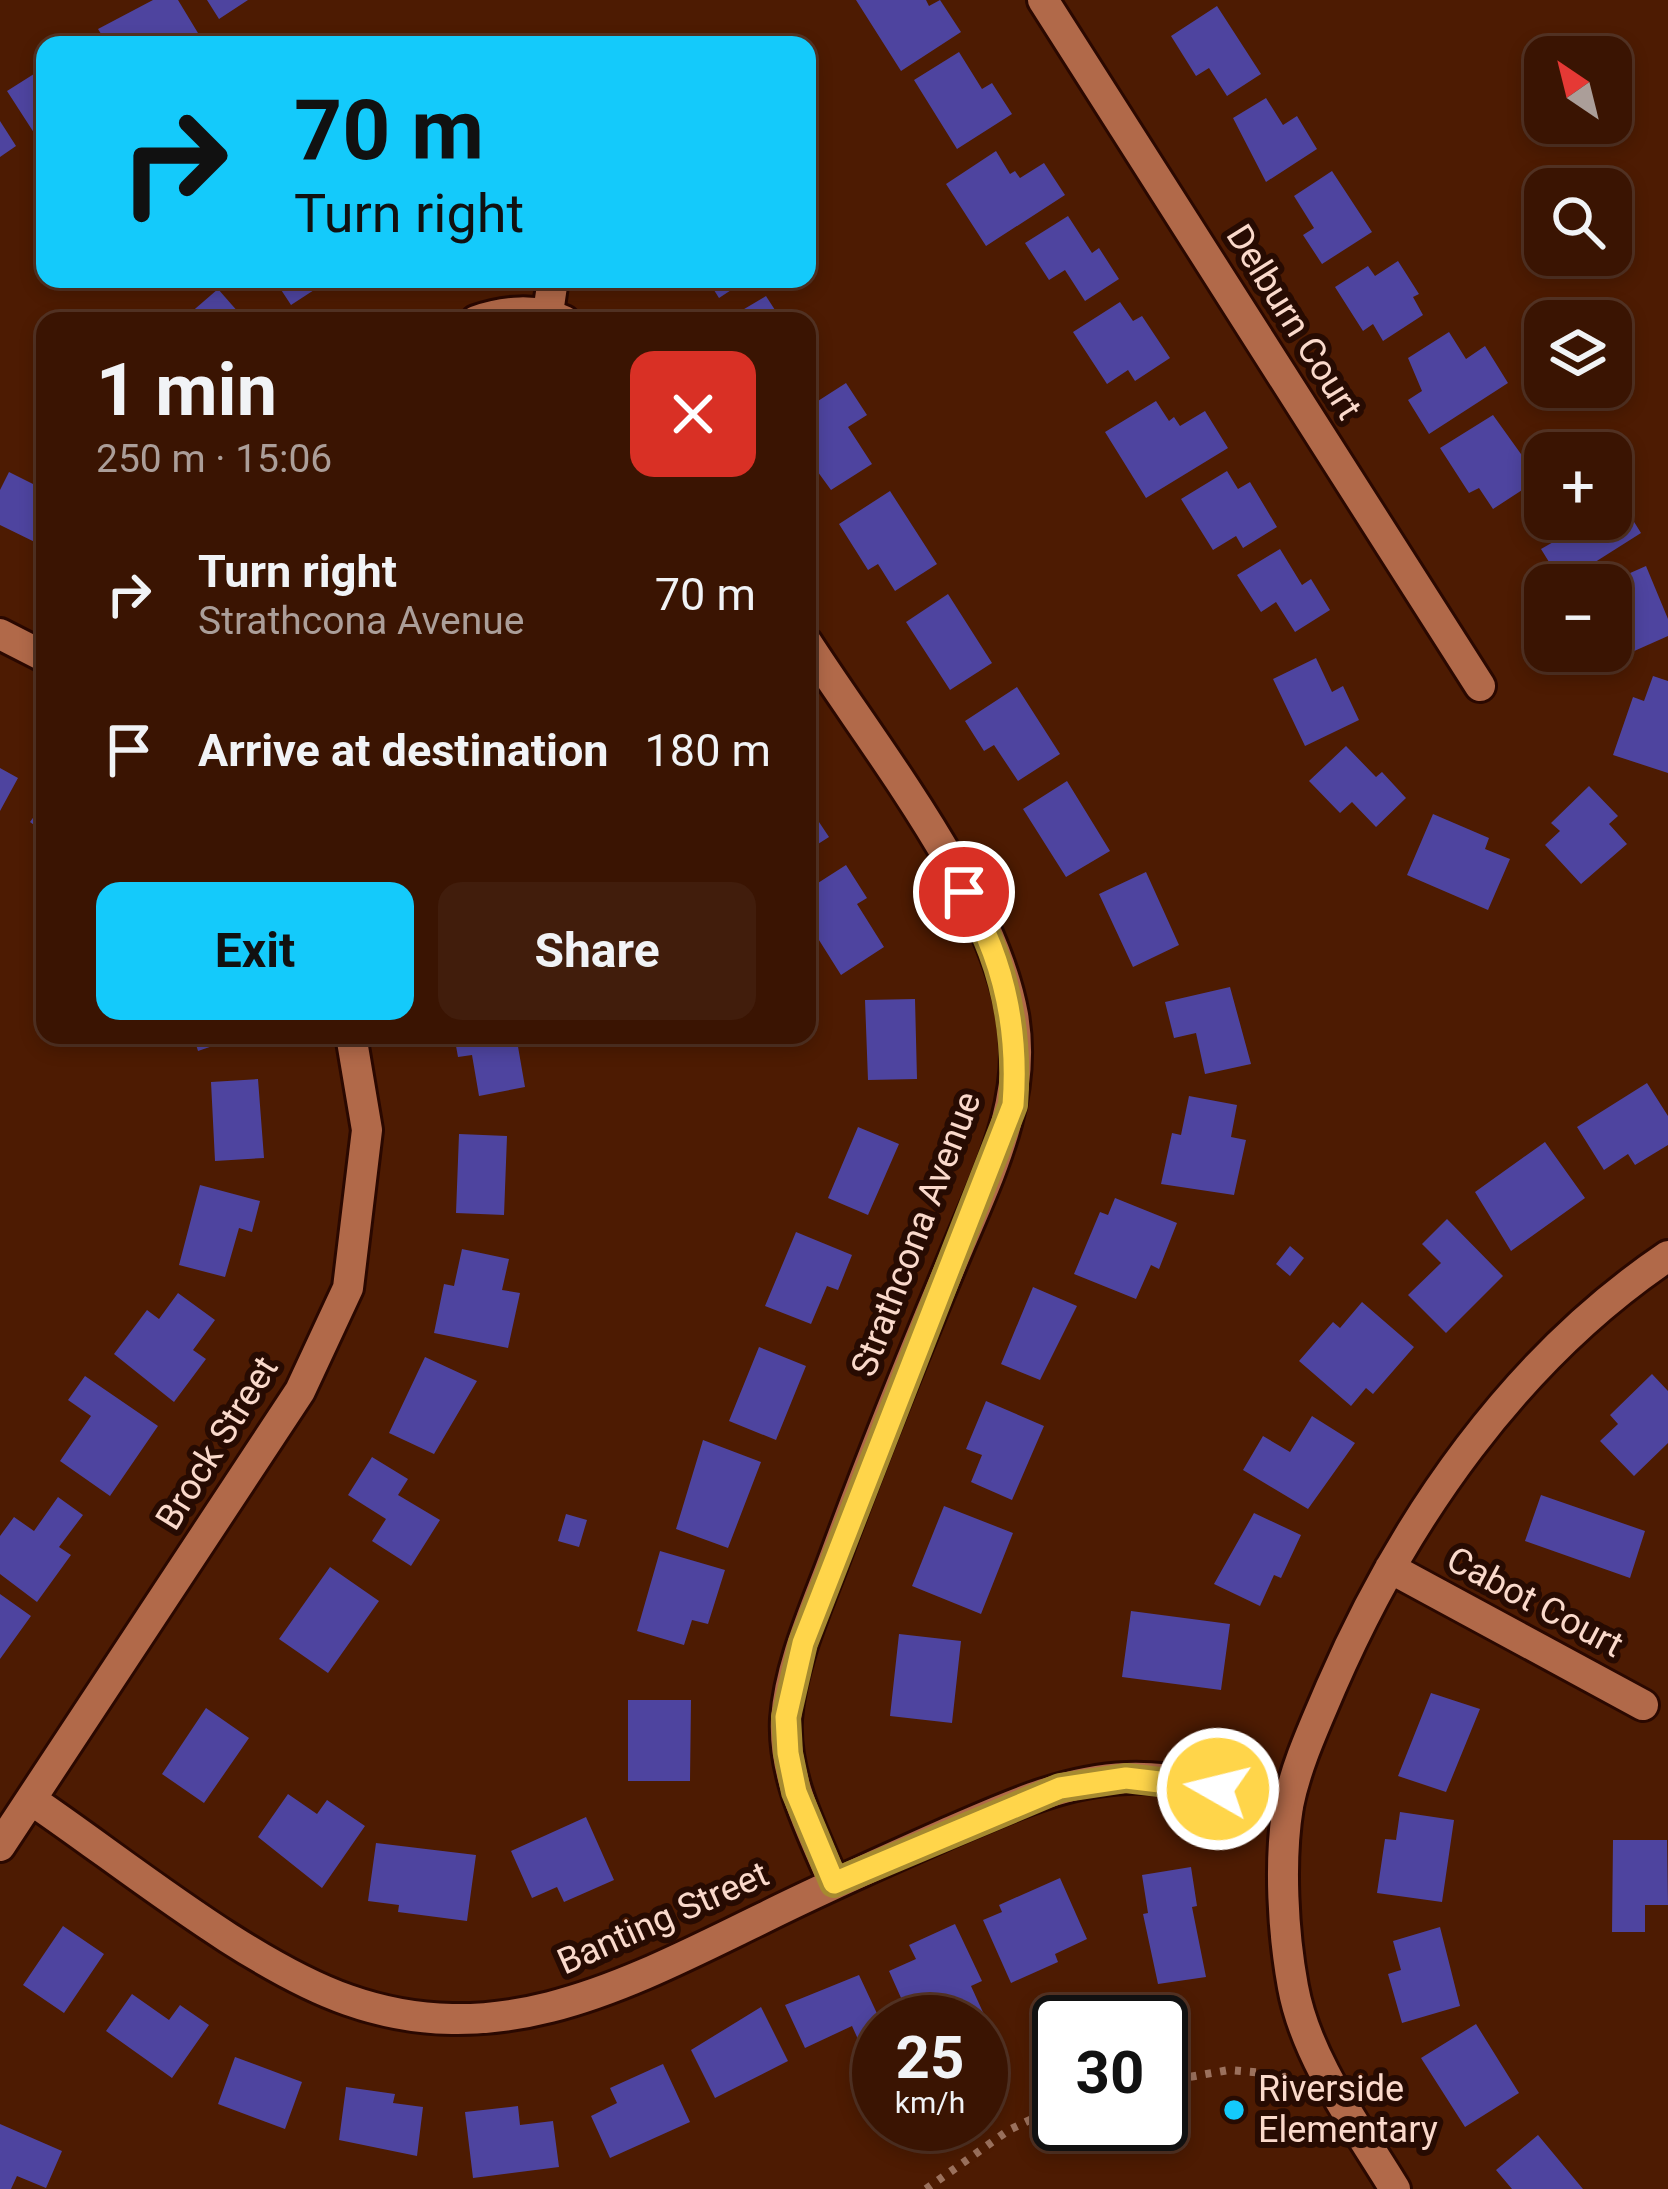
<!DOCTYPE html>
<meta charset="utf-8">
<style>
body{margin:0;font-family:Roboto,sans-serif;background:#411d0c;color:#f1f3f6;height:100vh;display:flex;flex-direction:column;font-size:45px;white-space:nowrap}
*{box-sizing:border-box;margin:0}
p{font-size:39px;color:#ab9e99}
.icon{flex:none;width:66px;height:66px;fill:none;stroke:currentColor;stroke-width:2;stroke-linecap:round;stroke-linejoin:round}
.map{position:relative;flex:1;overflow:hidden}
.panel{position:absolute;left:36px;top:312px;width:780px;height:732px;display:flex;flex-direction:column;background:#3a1402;border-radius:24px;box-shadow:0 6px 18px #0003,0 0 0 3px #543324}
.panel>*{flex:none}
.banner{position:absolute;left:36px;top:36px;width:780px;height:252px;border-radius:24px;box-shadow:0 6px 18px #0003,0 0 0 3px #543324;background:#14cafb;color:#111;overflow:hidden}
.needle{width:78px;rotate:325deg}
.controls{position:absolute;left:1524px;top:36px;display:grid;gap:24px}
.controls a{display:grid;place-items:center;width:108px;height:108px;border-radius:24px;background:#3a1402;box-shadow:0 6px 18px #0003,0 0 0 3px #543324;font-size:60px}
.speed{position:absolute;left:852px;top:1995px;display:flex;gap:24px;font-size:60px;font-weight:700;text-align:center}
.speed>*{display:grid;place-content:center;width:156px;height:156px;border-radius:50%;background:#3a1402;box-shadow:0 6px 18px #0003,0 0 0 3px #543324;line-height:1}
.speed small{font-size:30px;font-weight:400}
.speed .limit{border:6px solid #111;border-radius:18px;background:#fff;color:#111}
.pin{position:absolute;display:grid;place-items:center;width:102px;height:102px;color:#fff;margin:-51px;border:6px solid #fff;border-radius:50%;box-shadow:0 3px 12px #0007}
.me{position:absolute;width:132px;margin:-66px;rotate:278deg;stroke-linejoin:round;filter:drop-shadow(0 0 9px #0008)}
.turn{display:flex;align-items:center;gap:42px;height:252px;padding:0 60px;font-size:54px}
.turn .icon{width:156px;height:156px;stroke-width:2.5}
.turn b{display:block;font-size:84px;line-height:102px}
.round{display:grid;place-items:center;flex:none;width:126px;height:126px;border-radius:24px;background:#411d0c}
.head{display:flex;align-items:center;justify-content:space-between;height:204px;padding:0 60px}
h1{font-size:72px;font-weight:700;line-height:90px}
.action{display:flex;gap:24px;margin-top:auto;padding:24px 60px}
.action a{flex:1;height:138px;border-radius:24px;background:#14cafb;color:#111;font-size:48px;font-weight:700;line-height:138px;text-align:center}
.action a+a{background:#411d0c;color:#f1f3f6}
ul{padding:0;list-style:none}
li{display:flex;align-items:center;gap:36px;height:156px;padding:0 60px}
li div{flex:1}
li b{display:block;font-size:45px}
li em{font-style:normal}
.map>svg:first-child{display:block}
.building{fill:#4e449f}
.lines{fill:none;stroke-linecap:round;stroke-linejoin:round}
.minor-casing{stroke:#2a0800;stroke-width:36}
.path{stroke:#9b715d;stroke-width:8;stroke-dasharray:6 9;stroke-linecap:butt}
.minor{stroke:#b16949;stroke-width:30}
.route-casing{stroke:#a68a30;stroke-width:30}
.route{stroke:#ffd54a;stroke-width:21}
.poi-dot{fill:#14cafb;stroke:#270b02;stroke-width:4.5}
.labels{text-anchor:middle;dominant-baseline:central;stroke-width:12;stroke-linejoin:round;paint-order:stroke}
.street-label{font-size:36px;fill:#fad9cb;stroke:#270b02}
.poi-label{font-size:36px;fill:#fad9cb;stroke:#270b02;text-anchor:start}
</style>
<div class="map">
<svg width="1668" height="2189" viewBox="0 0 1668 2189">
<rect width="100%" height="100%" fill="#4d1b02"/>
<!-- building -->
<path class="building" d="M 153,0 L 178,0 L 204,43 L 108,45 L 98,29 Z
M 207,0 L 248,0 L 219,19 Z
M 856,0 L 926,0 L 929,6 L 940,0 L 961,32 L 901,71 Z
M 1217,6 L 1261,74 L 1227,96 L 1209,68 L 1196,76 L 1171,36 Z
M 959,52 L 982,89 L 992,83 L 1012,114 L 957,149 L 914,80 Z
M 45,67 L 45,135 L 38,139 L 7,91 Z
M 1266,98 L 1283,125 L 1297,116 L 1317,149 L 1266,182 L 1233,118 Z
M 0,121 L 16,146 L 0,157 Z
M 996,151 L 1010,174 L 1015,171 L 1020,178 L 1044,163 L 1065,195 L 986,246 L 946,184 Z
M 1332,171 L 1372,232 L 1322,264 L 1303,235 L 1314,228 L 1294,196 Z
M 1068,216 L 1092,253 L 1099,248 L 1119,279 L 1085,301 L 1065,270 L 1049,280 L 1025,243 Z
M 1398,261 L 1419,294 L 1413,297 L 1423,315 L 1383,341 L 1373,324 L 1363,331 L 1335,287 L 1368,266 L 1375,276 Z
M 274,279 L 331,279 L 291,305 Z
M 707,279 L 748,279 L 719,298 Z
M 218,289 L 246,321 L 181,321 Z
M 766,296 L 782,321 L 724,321 Z
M 1120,302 L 1133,321 L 1142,316 L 1170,358 L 1135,381 L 1128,370 L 1107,384 L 1073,332 Z
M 1449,332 L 1466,359 L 1485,346 L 1508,383 L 1429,434 L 1408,400 L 1422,391 L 1408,358 Z
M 846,383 L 867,415 L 848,427 L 872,464 L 831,490 L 807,457 L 807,408 Z
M 1156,401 L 1169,421 L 1174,417 L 1180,426 L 1205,411 L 1228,448 L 1146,498 L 1105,432 Z
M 1493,415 L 1539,479 L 1493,509 L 1479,488 L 1469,493 L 1440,448 Z
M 1227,471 L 1238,489 L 1250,482 L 1277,527 L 1243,548 L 1236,536 L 1213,550 L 1181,499 Z
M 9,472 L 45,490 L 45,547 L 0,525 L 0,490 Z
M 890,491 L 937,564 L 895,591 L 878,564 L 868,570 L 839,524 Z
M 1618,496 L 1641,533 L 1562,583 L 1541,549 L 1555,541 L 1548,519 L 1611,519 L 1611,501 Z
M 1280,549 L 1302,585 L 1311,579 L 1330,610 L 1295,632 L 1276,602 L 1261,612 L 1237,575 Z
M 1646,566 L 1668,619 L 1668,636 L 1632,652 L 1618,620 L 1611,623 L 1611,585 L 1603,585 Z
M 948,594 L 992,663 L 950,690 L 906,622 Z
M 1316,658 L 1332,692 L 1343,686 L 1359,720 L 1305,746 L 1273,679 Z
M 1653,676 L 1668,681 L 1668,773 L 1613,755 L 1633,697 L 1644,701 Z
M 1017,687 L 1060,754 L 1018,781 L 994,745 L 984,751 L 965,721 Z
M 1346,746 L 1376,777 L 1382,772 L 1406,798 L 1376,827 L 1352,802 L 1340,813 L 1309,781 Z
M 0,768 L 18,778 L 0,811 Z
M 1067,781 L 1110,851 L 1066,877 L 1023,809 Z
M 1589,786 L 1618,816 L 1609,824 L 1627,844 L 1581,884 L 1545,845 L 1560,831 L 1551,823 Z
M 45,801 L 45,833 L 30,822 Z
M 807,804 L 829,837 L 807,851 Z
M 1433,814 L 1489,838 L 1485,849 L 1510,859 L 1488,910 L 1407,875 Z
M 846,865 L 867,898 L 857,904 L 884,947 L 841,975 L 807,921 L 807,890 Z
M 1146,872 L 1179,945 L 1133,967 L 1099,894 Z
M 1230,987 L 1251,1064 L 1205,1074 L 1196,1033 L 1174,1038 L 1165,1002 Z
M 915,999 L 917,1079 L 868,1080 L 865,1000 Z
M 193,1035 L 242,1035 L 242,1036 L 198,1051 Z
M 454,1035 L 516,1035 L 525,1087 L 479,1096 L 472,1055 L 458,1057 Z
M 258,1079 L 264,1158 L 215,1161 L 211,1082 Z
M 1647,1083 L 1668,1116 L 1668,1145 L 1635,1165 L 1628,1154 L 1604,1170 L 1577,1127 Z
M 1189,1096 L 1237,1105 L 1231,1137 L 1246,1140 L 1234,1195 L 1161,1184 L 1172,1133 L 1181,1135 Z
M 858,1127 L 899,1144 L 868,1215 L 828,1198 Z
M 459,1134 L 507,1136 L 504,1215 L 456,1213 Z
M 1545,1142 L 1585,1198 L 1511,1251 L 1475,1192 Z
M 200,1185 L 260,1201 L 252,1232 L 239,1228 L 225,1277 L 179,1265 Z
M 1115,1198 L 1177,1223 L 1159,1269 L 1151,1265 L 1136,1299 L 1074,1274 L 1100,1212 L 1108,1215 Z
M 1447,1219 L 1503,1276 L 1446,1333 L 1408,1295 L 1441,1263 L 1422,1244 Z
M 796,1232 L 852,1255 L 838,1290 L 827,1286 L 811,1324 L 765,1306 Z
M 1290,1246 L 1304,1258 L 1290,1276 L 1276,1264 Z
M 462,1249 L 509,1259 L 502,1290 L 520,1293 L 508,1348 L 434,1333 L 444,1284 L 454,1286 Z
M 1033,1287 L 1077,1306 L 1040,1380 L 1001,1364 Z
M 178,1293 L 215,1320 L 193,1350 L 206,1359 L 174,1402 L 114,1354 L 147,1310 L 159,1319 Z
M 1362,1302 L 1414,1347 L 1373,1394 L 1366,1388 L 1351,1406 L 1299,1361 L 1333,1322 L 1340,1328 Z
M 759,1347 L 806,1366 L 776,1440 L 729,1421 Z
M 425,1357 L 477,1381 L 434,1454 L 389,1433 Z
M 1652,1374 L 1668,1391 L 1668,1443 L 1634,1476 L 1600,1441 L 1618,1424 L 1610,1415 Z
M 85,1376 L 158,1426 L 110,1496 L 60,1461 L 91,1416 L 68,1400 Z
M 986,1401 L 1044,1426 L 1012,1500 L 971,1482 L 982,1455 L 966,1449 Z
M 1312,1416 L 1355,1443 L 1308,1509 L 1243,1470 L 1263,1436 L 1290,1452 Z
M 703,1440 L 761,1462 L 728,1548 L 676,1529 Z
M 372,1457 L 408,1479 L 398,1495 L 440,1520 L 411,1566 L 372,1541 L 386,1519 L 348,1495 Z
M 1541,1495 L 1645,1531 L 1630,1578 L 1525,1541 Z
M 58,1497 L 83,1515 L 59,1547 L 71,1555 L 37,1602 L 0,1574 L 0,1536 L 14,1517 L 34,1531 Z
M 944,1506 L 1013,1533 L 981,1614 L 912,1586 Z
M 1254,1513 L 1301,1535 L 1281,1578 L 1274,1575 L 1260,1606 L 1214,1584 Z
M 566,1514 L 587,1520 L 579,1547 L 558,1541 Z
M 660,1551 L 725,1570 L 708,1624 L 692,1620 L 684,1645 L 637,1631 Z
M 330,1567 L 379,1601 L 328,1673 L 279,1639 Z
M 0,1594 L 31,1616 L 0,1659 Z
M 1131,1611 L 1230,1624 L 1221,1690 L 1122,1677 Z
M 899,1634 L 961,1641 L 952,1723 L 890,1716 Z
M 1431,1693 L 1480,1709 L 1446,1792 L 1398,1776 Z
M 628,1700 L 691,1700 L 690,1781 L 628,1781 Z
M 206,1708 L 249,1738 L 204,1803 L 162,1774 Z
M 288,1794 L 317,1814 L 327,1800 L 365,1826 L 322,1888 L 258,1837 Z
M 1400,1812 L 1454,1820 L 1442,1902 L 1377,1893 L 1385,1839 L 1396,1840 Z
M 586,1817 L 614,1880 L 564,1902 L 557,1887 L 532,1898 L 511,1851 Z
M 1613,1840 L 1667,1840 L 1668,1905 L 1645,1905 L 1645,1932 L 1612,1932 Z
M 376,1843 L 476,1855 L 467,1921 L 398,1912 L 399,1905 L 368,1901 Z
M 1191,1867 L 1197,1906 L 1192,1907 L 1206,1977 L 1158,1984 L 1143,1914 L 1148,1913 L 1142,1875 Z
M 1060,1878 L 1087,1939 L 1055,1954 L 1058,1962 L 1011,1983 L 983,1920 L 1002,1912 L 999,1905 Z
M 955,1924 L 982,1981 L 971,1986 L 987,2021 L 945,2022 L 938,2006 L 910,2018 L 889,1971 L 916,1959 L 909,1945 Z
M 63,1926 L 104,1954 L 64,2013 L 23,1985 Z
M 1440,1927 L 1460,2006 L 1402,2023 L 1388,1974 L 1401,1970 L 1393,1941 Z
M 859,1975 L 881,2022 L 879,2054 L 867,2059 L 852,2026 L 805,2048 L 785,2005 Z
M 132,1994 L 169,2020 L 180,2005 L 209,2025 L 172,2078 L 106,2031 Z
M 761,2007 L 788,2061 L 715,2098 L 691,2050 Z
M 1476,2024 L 1519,2093 L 1465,2127 L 1421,2058 Z
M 235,2057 L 302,2082 L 285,2129 L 218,2104 Z
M 663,2064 L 690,2122 L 610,2158 L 591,2116 L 617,2103 L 610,2088 Z
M 346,2087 L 395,2094 L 393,2103 L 423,2107 L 417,2156 L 339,2140 Z
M 518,2106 L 520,2125 L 553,2121 L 559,2167 L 473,2178 L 465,2112 Z
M 0,2124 L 62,2151 L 46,2188 L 17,2176 L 11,2189 L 0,2189 Z
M 1538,2135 L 1583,2189 L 1512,2189 L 1496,2170 Z"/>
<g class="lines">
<defs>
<path id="minor" d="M 1043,0 L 1480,686
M 548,313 L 553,279
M 476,321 C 503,311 537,308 564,321
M 0,634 L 45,657
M 807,643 C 874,747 991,893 1013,1015 C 1027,1096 992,1168 961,1241 C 917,1345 875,1448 836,1554 C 817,1606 790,1663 786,1719 C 783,1777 812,1831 834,1883
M 1390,1568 L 1643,1705
M 33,1801 C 123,1862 248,1965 348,2000 C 501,2054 629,1983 763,1918 C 823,1888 884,1861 945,1834 C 1003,1809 1063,1780 1127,1778 C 1182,1776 1236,1793 1288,1807
M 0,1846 L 300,1391 L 348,1288 L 367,1130 L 351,1035
M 1395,2189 C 1358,2128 1306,2059 1293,1987 C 1283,1933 1279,1861 1288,1806 C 1296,1765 1315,1725 1331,1687 C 1404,1519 1515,1359 1668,1256"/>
</defs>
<!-- minor casing -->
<use href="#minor" class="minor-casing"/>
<!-- path -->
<path class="path" d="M 1161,2082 L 1229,2070 L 1288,2075
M 926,2189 L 1009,2130 L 1059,2106"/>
<!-- minor -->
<use href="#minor" class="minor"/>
</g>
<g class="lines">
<defs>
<path id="route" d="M 964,892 C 1004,958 1019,1028 1013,1105 L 803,1643 L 786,1717 L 788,1753 L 796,1792 L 834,1883 L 1060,1788 L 1126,1778 L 1218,1789"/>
</defs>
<!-- route casing -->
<use href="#route" class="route-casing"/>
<!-- route -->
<use href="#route" class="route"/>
</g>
<!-- markers -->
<circle class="poi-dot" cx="1234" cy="2110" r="12"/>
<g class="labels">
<!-- street labels -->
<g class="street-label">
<text transform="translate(1294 322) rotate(58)">Delburn Court</text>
<text transform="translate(916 1234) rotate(-69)">Strathcona Avenue</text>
<text transform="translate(217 1443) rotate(-58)">Brock Street</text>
<text transform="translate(1535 1602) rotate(28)">Cabot Court</text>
<text transform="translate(663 1918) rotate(-24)">Banting Street</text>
</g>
<!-- poi labels -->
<g class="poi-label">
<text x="1258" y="2089">Riverside<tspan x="1258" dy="41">Elementary</tspan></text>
</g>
</g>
</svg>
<div class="controls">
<a><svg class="needle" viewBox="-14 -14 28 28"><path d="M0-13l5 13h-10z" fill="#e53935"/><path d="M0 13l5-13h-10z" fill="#ab9e99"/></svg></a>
<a><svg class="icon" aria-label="search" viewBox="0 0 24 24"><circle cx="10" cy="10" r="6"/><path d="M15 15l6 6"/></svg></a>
<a><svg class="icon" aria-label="layers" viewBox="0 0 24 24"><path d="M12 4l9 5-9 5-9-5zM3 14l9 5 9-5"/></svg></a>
<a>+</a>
<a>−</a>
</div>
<div class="speed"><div>25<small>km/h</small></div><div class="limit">30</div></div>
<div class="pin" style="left:964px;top:892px;background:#d93025"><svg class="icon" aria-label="arrive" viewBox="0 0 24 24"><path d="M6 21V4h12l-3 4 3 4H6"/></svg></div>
<svg class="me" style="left:1218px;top:1789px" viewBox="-20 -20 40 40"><circle r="17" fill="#ffd54a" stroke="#fff" stroke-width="3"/><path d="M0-11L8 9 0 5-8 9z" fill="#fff"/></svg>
<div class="banner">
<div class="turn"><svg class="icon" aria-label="right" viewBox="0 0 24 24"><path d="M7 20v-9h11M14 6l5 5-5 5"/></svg><div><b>70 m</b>Turn right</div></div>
</div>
<section class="panel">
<div class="head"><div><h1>1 min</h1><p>250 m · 15:06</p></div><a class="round" style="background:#d93025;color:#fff"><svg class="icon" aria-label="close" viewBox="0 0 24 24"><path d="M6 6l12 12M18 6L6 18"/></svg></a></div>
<ul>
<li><svg class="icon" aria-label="right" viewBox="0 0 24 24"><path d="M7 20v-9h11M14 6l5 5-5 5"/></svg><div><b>Turn right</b><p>Strathcona Avenue</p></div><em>70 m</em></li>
<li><svg class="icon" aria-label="arrive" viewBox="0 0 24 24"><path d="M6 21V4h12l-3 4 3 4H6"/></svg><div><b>Arrive at destination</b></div><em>180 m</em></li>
</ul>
<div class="action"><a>Exit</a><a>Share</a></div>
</section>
</div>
